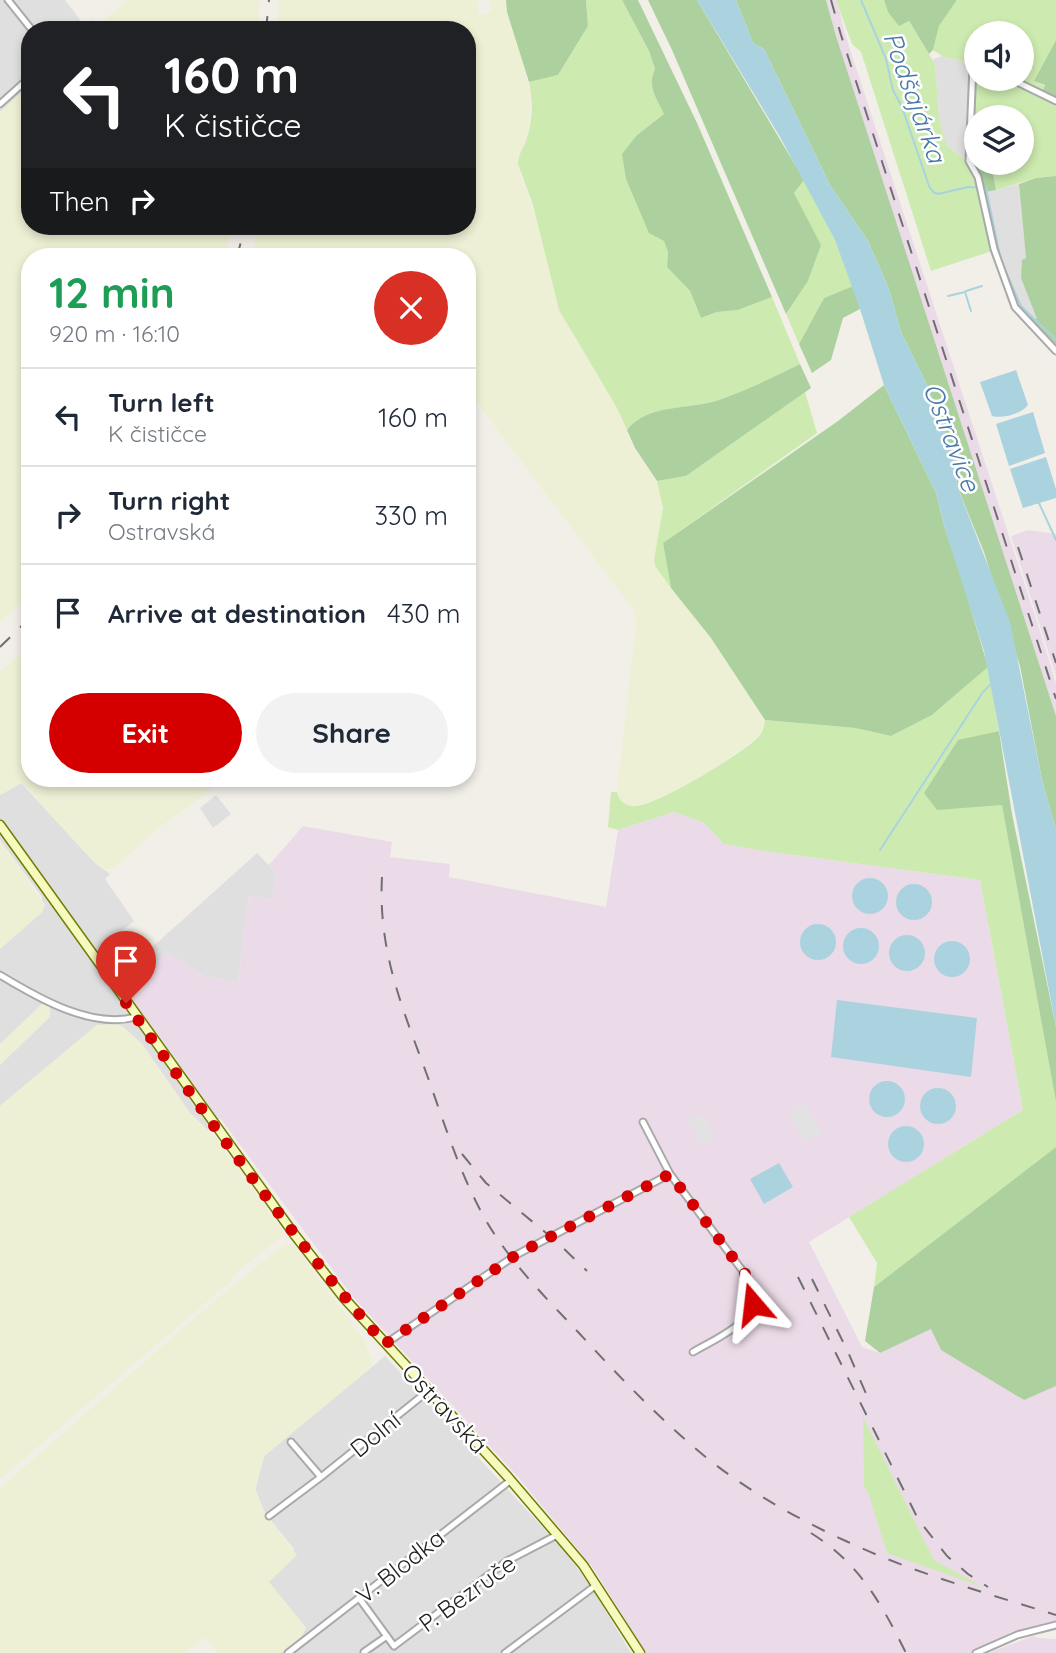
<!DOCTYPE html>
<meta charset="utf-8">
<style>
body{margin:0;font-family:Quicksand,sans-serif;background:#f2f2f3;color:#1f2937;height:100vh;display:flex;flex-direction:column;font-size:26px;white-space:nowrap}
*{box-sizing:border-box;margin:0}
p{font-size:23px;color:#747a83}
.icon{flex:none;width:38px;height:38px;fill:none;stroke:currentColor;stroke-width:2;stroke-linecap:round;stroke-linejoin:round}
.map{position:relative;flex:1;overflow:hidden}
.sheet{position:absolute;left:21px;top:248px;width:455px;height:539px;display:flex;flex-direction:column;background:#fff;border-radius:28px;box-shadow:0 4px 10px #0003}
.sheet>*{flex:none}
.top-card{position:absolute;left:21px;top:21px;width:455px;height:214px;border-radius:28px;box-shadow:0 4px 10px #0003;background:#202124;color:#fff;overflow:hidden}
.fabs{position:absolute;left:964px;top:21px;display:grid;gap:14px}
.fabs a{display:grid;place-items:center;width:70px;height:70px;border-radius:50%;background:#fff;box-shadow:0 4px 10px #0003;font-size:35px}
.pin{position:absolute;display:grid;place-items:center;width:60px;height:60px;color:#fff;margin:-72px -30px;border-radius:50% 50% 50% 0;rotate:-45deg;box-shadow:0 0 7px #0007}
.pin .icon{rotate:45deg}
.me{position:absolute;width:77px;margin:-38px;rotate:343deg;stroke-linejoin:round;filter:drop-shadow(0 0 5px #0008)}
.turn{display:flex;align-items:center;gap:24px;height:147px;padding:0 28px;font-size:32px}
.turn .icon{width:91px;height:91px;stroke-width:2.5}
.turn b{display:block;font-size:49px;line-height:60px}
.then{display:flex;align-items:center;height:66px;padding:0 28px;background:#0003;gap:14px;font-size:26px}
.round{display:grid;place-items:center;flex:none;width:74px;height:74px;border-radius:37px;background:#f2f2f3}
.overview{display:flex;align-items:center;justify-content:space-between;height:119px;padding:0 28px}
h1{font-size:42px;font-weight:700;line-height:52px;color:#1e9e55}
.button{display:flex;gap:14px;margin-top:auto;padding:14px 28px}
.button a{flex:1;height:80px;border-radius:42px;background:#d40000;color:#fff;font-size:28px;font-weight:700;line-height:80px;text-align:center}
.button a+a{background:#f2f2f3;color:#1f2937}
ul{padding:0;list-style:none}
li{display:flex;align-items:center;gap:21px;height:98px;padding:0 28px;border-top:2px solid #e0e1e3}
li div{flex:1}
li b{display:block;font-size:26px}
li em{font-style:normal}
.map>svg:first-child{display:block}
.residential{fill:#e0dfdf}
.industrial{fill:#ebdbe8}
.farmland{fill:#eef0d5}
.grass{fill:#cdebb0}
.forest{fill:#add19e}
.parking{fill:#e2e2e2}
.water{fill:#aad3df}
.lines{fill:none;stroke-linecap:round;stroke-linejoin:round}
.stream{stroke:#aad3df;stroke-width:2}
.street-casing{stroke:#a9a9a9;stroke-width:9}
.secondary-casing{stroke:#707d05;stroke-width:11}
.street{stroke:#fff;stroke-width:5}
.secondary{stroke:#f7fabf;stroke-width:8}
.rail{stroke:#707070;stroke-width:2;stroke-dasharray:14 14;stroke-linecap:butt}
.route{stroke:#d40000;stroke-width:12;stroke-dasharray:0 21.6}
.labels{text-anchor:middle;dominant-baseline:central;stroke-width:5;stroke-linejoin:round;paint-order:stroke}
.street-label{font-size:24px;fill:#222;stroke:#fff}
.water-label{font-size:26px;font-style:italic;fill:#4a7aab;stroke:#fff}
</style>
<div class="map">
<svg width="1056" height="1653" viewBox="0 0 1056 1653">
<rect width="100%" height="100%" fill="#f2efe9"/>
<!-- residential -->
<path class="residential" d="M 0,0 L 65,0 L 84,25 L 92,20 L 97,25 L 91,30 L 30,30 L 30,85 L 0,112 Z
M 942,56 L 976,65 L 967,161 L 947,146 L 939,118 L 935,64 L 932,60 Z
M 1019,184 L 1026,258 L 1021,278 L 1038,320 L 1025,315 L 1016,302 L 996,249 L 986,192 Z
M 21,783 L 95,863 L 110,874 L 105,879 L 134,921 L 99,950 L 120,976 L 257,853 L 276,873 L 272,900 L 249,896 L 238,982 L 205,977 L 168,953 L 125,990 L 220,1118 L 208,1130 L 190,1113 L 142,1044 L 122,1026 L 97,1025 L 0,1106 L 0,1065 L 23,1042 L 4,1041 L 0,1044 L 0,949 L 42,912 L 42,897 L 0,840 L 0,795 Z
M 216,795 L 231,814 L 213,828 L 200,808 Z
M 385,1356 L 567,1554 L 591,1587 L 631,1653 L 280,1653 L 302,1636 L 268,1582 L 294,1549 L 265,1513 L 255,1491 L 264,1456 Z"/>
<!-- industrial -->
<path class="industrial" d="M 826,0 L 837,0 L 845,34 L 1039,628 L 1056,683 L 1056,716 L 836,36 Z
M 1028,530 L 1056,534 L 1056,676 L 1011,536 Z
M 674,812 L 704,823 L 724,844 L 764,851 L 980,880 L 1023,1110 L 809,1242 L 862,1347 L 880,1353 L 932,1328 L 1023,1400 L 1056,1386 L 1056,1623 L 1011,1632 L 971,1653 L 646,1653 L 593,1568 L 518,1477 L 353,1297 L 125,990 L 168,953 L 205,977 L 238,982 L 249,896 L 272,900 L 276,873 L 268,866 L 303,826 L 392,842 L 390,857 L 450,864 L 449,877 L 606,907 L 618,830 Z
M 1033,1636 L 1039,1638 L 1056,1639 L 1056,1653 L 988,1653 Z"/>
<!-- farmland -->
<path class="farmland" d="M 128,0 L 260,0 L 258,30 L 91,30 Z
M 279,0 L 479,0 L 477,6 L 480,15 L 491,11 L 490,0 L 505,0 L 531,94 L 528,137 L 518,157 L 520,174 L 538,222 L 556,300 L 576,340 L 617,408 L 635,448 L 660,487 L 663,516 L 654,560 L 655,566 L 711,638 L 765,720 L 763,729 L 756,739 L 712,770 L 662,799 L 638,806 L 628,806 L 620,799 L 617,792 L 636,623 L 635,612 L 475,400 L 467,396 L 467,257 L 252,257 L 258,226 L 467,226 L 467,30 L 277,30 Z
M 30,85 L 30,226 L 233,226 L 224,257 L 30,257 L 30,592 L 11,613 L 0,622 L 0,112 Z
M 30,647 L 30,779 L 223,779 L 187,808 L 158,828 L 116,867 L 110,869 L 105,869 L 95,863 L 22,783 L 0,795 L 0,671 Z
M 0,840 L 45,905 L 42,912 L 0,949 Z
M 44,1002 L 50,1007 L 50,1017 L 0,1065 L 0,1044 Z
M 115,1024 L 122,1026 L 142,1044 L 190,1113 L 218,1141 L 281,1228 L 284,1235 L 238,1271 L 231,1281 L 0,1479 L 0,1106 L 97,1025 Z
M 288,1244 L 294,1245 L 363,1338 L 373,1361 L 371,1368 L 264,1456 L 255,1488 L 265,1513 L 297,1555 L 269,1582 L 304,1625 L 306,1628 L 302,1636 L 280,1653 L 218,1653 L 203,1637 L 186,1653 L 0,1653 L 0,1488 L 216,1299 L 281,1247 Z"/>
<!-- grass -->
<path class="grass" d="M 586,0 L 622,0 L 649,51 L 655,69 C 647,86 656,98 664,114 L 637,135 L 668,252 L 667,267 L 690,291 L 701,318 L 717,312 L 738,310 L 772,297 L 800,364 C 774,377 747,390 719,400 C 690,410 648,403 627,430 L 617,408 L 559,310 L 533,205 L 518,164 C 518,153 525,147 527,138 C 533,118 533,101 529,82 L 558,75 L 588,26 Z
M 836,0 L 884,0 L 888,12 L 908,20 L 935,64 L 939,118 L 947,146 L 967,161 L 976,177 L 992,251 L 931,271 L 861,52 L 852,44 Z
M 957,0 L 1056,0 L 1056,40 L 1035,81 L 1045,86 L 1043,91 L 1018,79 L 1022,79 L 1022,33 L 976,33 L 976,65 L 942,56 L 933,50 L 939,26 Z
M 976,73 L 976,79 L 1006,79 L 1056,103 L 1056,176 L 1036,178 L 996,190 L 991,163 L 1022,163 L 1022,117 L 976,117 L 976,150 L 970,149 Z
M 804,180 L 835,240 L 853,286 L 824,298 L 799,344 L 786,314 L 808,281 L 820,245 L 794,193 Z
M 805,392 L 817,433 L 663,543 L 671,588 L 655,566 L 654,560 L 663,508 L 657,481 L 686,476 Z
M 988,667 L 999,731 L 958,741 L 980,805 L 1002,804 L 1056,1102 L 1056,1147 L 874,1287 L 877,1263 L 849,1217 L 1023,1110 L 980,880 L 764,851 L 724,844 L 704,823 L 674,812 L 618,830 L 608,827 L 611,792 L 617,792 C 619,802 627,807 637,806 C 657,805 748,751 760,735 C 764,730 764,725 765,720 L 855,728 L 891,736 L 932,715 Z
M 863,1417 L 934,1560 L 983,1587 L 887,1553 L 868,1492 L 864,1487 Z"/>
<!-- forest -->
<path class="forest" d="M 506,0 L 586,0 L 588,26 L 558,75 L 529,82 L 507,12 Z
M 622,0 L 638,0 L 697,123 L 772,297 L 738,310 L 717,312 L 701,318 L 690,291 L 667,267 L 668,252 L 664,241 L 649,233 L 626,179 L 622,154 L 637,135 L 664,114 C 656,98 647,86 655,69 L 649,51 Z
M 648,0 L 697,0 L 804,180 L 794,193 L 821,245 L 808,281 L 786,314 L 672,50 Z
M 736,0 L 826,0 L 836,36 L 1056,716 L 1056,830 L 1042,780 L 1020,666 L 984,552 L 957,486 L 954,456 L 928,387 L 901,332 L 889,289 L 868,241 L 830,185 L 764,49 L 753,43 Z
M 884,0 L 957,0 L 939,26 L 933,50 L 929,54 L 909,21 L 899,26 L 888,12 Z
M 1056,40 L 1056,99 L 1043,91 L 1045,85 L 1034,81 Z
M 970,149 L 976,150 L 976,163 L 991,163 L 996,190 L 986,192 C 981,177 971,165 970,149 Z
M 1056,176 L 1056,348 L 1025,315 L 1037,319 L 1021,278 L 1022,260 L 1026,258 L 1019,184 L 1036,178 Z
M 853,286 L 860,309 L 843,318 L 831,360 L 812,373 L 799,344 L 824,298 Z
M 800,364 L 811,388 L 686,476 L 657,481 L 635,448 L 627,430 C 648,403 690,410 719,400 C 747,390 774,377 800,364 Z
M 884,385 L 936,493 L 945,529 L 958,566 L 988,667 L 932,715 L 891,736 L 855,728 L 765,720 L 711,638 L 671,588 L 663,543 L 838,421 Z
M 999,731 L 1012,814 L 1056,1027 L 1056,1102 L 1002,805 L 937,810 L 924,793 L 958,740 Z
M 1056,1147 L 1056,1386 L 1024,1400 L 941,1350 L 931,1329 L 880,1353 L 865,1341 L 874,1287 Z"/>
<!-- parking -->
<path class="parking" d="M 805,1104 L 822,1133 L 805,1142 L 789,1113 Z
M 704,1116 L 715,1139 L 703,1145 L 688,1119 Z"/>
<!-- water -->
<path class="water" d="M 697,0 L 736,0 L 753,43 L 764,49 L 830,185 L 868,241 L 889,289 L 901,332 L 928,387 L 954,456 L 957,486 L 1010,622 L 1042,780 L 1056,830 L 1056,1027 L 984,651 L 945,529 L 936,493 L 884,385 L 860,309 L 835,240 L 780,137 Z
M 1016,370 L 1028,405 C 1021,414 1003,419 992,416 L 980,382 Z
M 1033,412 L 1045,453 L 1009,466 L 996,424 Z
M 1046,457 L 1056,489 L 1056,498 L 1023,508 L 1010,469 Z
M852 896a18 18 0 1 1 36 0a18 18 0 1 1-36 0Z
M896 902a18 18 0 1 1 36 0a18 18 0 1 1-36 0Z
M800 942a18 18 0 1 1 36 0a18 18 0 1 1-36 0Z
M843 946a18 18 0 1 1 36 0a18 18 0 1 1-36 0Z
M889 953a18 18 0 1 1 36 0a18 18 0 1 1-36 0Z
M934 959a18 18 0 1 1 36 0a18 18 0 1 1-36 0Z
M 837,1000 L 977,1018 L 971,1077 L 831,1057 Z
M869 1099a18 18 0 1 1 36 0a18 18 0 1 1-36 0Z
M920 1106a18 18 0 1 1 36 0a18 18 0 1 1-36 0Z
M888 1144a18 18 0 1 1 36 0a18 18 0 1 1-36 0Z
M 779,1163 L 793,1187 L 764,1204 L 750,1179 Z"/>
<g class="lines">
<!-- stream -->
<path class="stream" d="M 861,0 L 886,59 L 893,90 L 902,107 L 929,186 L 933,192 L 938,194 L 968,187 L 986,188 L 1001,261 L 1021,306 L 1056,340
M 966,291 L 982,286
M 948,296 L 965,292 L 971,311
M 1039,503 L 1056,540
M 880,850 L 983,692 L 993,682"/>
<defs>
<path id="street" d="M 8,0 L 32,30
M 976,67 L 973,66 L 969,161 L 978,177 L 994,249 L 1015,307 L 1056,351
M 1011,79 L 1056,101
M 0,104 L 30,77
M 0,975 C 38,998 91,1029 136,1017
M 643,1122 L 670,1174 L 751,1282 C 767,1319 718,1337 693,1352
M 385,1344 L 516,1255 L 670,1174
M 291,1442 L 321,1477 L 428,1391
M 269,1516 L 321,1477
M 359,1598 L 394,1646 L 507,1561 L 557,1535
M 364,1652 L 387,1636
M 288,1653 L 511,1480
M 505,1653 L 595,1586
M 976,1653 L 1017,1635 L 1056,1625"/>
<path id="secondary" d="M 0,825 L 294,1234 L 344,1298 L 508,1477 L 583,1565 L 640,1653"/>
</defs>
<!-- street casing -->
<use href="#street" class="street-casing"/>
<!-- secondary casing -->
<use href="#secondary" class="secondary-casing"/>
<!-- street -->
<use href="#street" class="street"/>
<!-- secondary -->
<use href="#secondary" class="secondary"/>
<!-- rail -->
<path class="rail" d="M 831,0 L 841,35 L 1056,699
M 266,30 L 269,0
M 237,257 L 245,226
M 1018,547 L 1056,663
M 0,647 L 30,618
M 382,877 C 378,951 402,1007 427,1075 C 445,1125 461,1178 488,1224 C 513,1265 546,1298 578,1332 C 613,1370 649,1408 688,1442 C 735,1484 791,1516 848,1542 C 914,1573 986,1593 1056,1615
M 462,1154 L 486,1183 L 558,1243 L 587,1271
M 798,1277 L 918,1519 L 947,1556 L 968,1574 L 988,1587
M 812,1279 L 848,1352 L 867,1396
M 811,1533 C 860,1564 881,1603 906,1653"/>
</g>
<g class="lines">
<!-- route -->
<path class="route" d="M 126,1003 C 209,1119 291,1237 385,1344 L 516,1255 L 670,1174 L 751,1282 L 754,1291 L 753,1304"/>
</g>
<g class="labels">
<!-- street labels -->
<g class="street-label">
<text transform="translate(445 1408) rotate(47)">Ostravská</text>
<text transform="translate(375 1434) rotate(-39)">Dolní</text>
<text transform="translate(400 1566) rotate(-38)">V. Blodka</text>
<text transform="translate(467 1593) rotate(-36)">P. Bezruče</text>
</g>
<!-- water labels -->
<g class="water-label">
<text transform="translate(915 97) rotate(70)">Podšajárka</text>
<text transform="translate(952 437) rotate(69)">Ostravice</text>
</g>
</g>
</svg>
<div class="fabs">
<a><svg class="icon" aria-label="sound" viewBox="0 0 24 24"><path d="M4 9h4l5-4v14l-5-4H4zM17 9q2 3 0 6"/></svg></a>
<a><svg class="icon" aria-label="layers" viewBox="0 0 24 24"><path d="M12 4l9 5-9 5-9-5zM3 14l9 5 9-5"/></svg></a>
</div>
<div class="pin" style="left:126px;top:1003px;background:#d93025"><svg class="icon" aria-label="arrive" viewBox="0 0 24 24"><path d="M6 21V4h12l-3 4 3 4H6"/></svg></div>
<svg class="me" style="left:753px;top:1304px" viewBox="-20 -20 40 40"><path d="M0-17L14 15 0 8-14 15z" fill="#d40000" stroke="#fff" stroke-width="4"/></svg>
<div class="top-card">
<div class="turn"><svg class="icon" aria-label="left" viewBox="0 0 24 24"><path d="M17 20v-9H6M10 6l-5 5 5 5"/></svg><div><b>160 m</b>K čističce</div></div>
<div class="then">Then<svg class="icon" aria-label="right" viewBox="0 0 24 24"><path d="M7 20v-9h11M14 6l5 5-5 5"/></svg></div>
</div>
<section class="sheet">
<div class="overview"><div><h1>12 min</h1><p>920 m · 16:10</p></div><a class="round" style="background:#d93025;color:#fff"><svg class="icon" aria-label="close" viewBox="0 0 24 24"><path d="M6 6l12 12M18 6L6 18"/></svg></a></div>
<ul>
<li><svg class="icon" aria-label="left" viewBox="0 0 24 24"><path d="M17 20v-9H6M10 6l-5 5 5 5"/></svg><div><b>Turn left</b><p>K čističce</p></div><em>160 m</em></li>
<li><svg class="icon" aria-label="right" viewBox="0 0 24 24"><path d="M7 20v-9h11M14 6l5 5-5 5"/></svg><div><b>Turn right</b><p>Ostravská</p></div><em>330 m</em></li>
<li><svg class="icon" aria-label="arrive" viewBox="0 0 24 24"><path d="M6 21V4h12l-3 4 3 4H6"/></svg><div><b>Arrive at destination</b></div><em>430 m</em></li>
</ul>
<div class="button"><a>Exit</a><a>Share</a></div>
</section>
</div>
